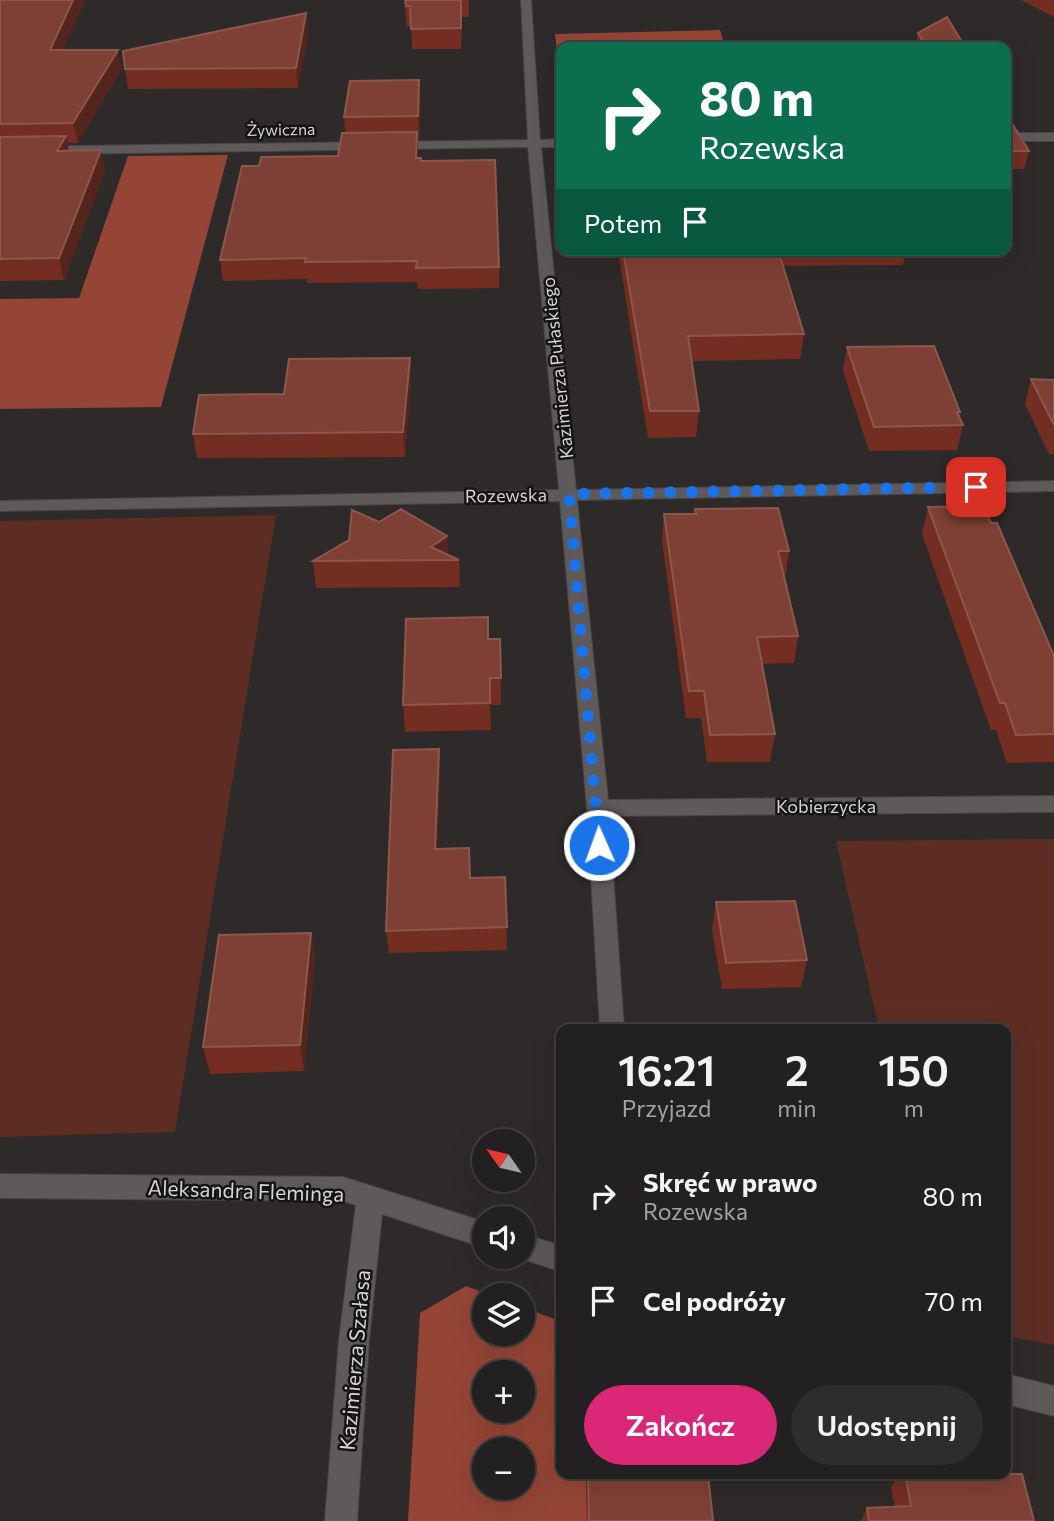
<!DOCTYPE html>
<html lang="pl">
<meta charset="utf-8">
<style>
body{margin:0;font-family:Commissioner,sans-serif;background:#2e2d2d;color:#f1f3f6;height:100vh;display:flex;flex-direction:column;font-size:26px;white-space:nowrap}
*{box-sizing:border-box;margin:0}
p{font-size:23px;color:#a2a3a5}
.icon{flex:none;width:38px;height:38px;fill:none;stroke:currentColor;stroke-width:2;stroke-linecap:round;stroke-linejoin:round}
.map{position:relative;flex:1;overflow:hidden}
.sheet{position:absolute;left:556px;top:1024px;width:455px;height:455px;display:flex;flex-direction:column;background:#222020;border-radius:14px;box-shadow:0 7px 28px #0002,0 0 0 2px #3f3e3e}
.sheet>*{flex:none}
.hud{position:absolute;left:556px;top:42px;width:455px;height:214px;border-radius:14px;box-shadow:0 7px 28px #0002,0 0 0 2px #3f3e3e;background:#0b6e4f;color:#fff;overflow:hidden}
.needle{width:46px;rotate:304deg}
.fabs{position:absolute;left:472px;top:1129px;display:grid;gap:14px}
.fabs a{display:grid;place-items:center;width:63px;height:63px;border-radius:50%;background:#222020;box-shadow:0 7px 28px #0002,0 0 0 2px #3f3e3e;font-size:35px}
.pin{position:absolute;display:grid;place-items:center;width:60px;height:60px;color:#fff;margin:-30px;border-radius:14px;box-shadow:0 4px 10px #0006}
.me{position:absolute;width:77px;margin:-38px;rotate:358deg;stroke-linejoin:round;filter:drop-shadow(0 0 5px #0008)}
.turn{display:flex;align-items:center;gap:24px;height:147px;padding:0 28px;font-size:32px}
.turn .icon{width:91px;height:91px;stroke-width:2.5}
.turn b{display:block;font-size:49px;line-height:60px}
.then{display:flex;align-items:center;height:66px;padding:0 28px;background:#0003;gap:14px;font-size:26px}
.eta{display:flex;justify-content:space-evenly;align-items:center;height:119px;text-align:center}
.eta b{font-size:42px;font-weight:600;line-height:49px}
.primary-button{display:flex;gap:14px;margin-top:auto;padding:14px 28px}
.primary-button a{flex:1;height:80px;border-radius:42px;background:#db2777;color:#fff;font-size:28px;font-weight:600;line-height:80px;text-align:center}
.primary-button a+a{background:#2e2d2d;color:#f1f3f6}
ul{padding:0;list-style:none}
li{display:flex;align-items:center;gap:21px;height:105px;padding:0 28px}
li div{flex:1}
li b{display:block;font-size:26px}
li em{font-style:normal}
.map>svg:first-child{display:block}
.green{fill:#5d2d23}
.forest{fill:#944536;fill-rule:evenodd}
.lines{fill:none;stroke-linecap:round;stroke-linejoin:round}
.minor-casing{stroke:#484544;stroke-width:2}
.minor{fill:#5d5a59;fill-rule:evenodd}
.wall{fill:#732e21}
.shaded-wall{fill:#53251c}
.building{fill:#7e4034;stroke:#8c574d;stroke-width:2}
.route{stroke:#1a73e8;stroke-width:12;stroke-dasharray:0 21.6}
.labels{text-anchor:middle;dominant-baseline:central;stroke-width:5;stroke-linejoin:round;paint-order:stroke}
.far-street-label{font-size:16px;fill:#d7d5d4;stroke:#151313}
.street-label{font-size:18px;fill:#d7d5d4;stroke:#151313}
.near-street-label{font-size:21px;fill:#d7d5d4;stroke:#151313}
</style>
<div class="map">
<svg width="1054" height="1521" viewBox="0 0 1054 1521">
<rect width="100%" height="100%" fill="#2e2a2a"/>
<!-- green -->
<path class="green" d="M 276,515 L 175,1132 L 0,1137 L 0,521 Z
M 1054,839 L 1054,1345 L 1006,1336 L 1006,1029 L 879,1029 L 836,841 Z"/>
<!-- forest -->
<path class="forest" d="M 720,30 L 725,47 L 562,47 L 562,90 L 555,34 Z
M 228,155 L 161,407 L 0,409 L 0,299 L 79,298 L 128,156 Z
M 466,1286 L 491,1295 L 485,1295 L 485,1334 L 523,1334 L 523,1307 L 562,1322 L 562,1474 L 586,1474 L 587,1521 L 408,1521 L 420,1313 ZM 485,1372 L 523,1372 L 523,1410 L 485,1410 ZM 485,1449 L 523,1449 L 523,1488 L 485,1488 Z"/>
<g class="lines">
<defs>
<path id="minor" d="M 521,0 L 531,0 L 540,140 L 562,139 L 562,147 L 541,147 L 576,490 L 1054,481 L 1054,491 L 577,500 L 608,800 L 1054,796 L 1054,812 L 609,816 L 624,1029 L 600,1029 L 587,808 L 560,501 L 0,511 L 0,501 L 559,490 L 528,147 L 0,155 L 0,147 L 528,140 Z
M 1006,133 L 1054,133 L 1054,141 L 1006,141 Z
M 0,1174 L 343,1177 L 485,1222 L 485,1248 L 382,1214 L 369,1340 L 357,1521 L 325,1521 L 339,1340 L 356,1205 L 343,1201 L 0,1198 Z
M 523,1234 L 562,1246 L 562,1272 L 514,1256 L 523,1256 Z
M 1006,1374 L 1054,1386 L 1054,1416 L 1006,1404 Z"/>
</defs>
<!-- minor casing -->
<use href="#minor" class="minor-casing"/>
<!-- minor -->
<use href="#minor" class="minor"/>
</g>
<!-- wall -->
<path class="wall" d="M 0,0 L 85,0 L 62,50 L 122,68 L 78,143 L 67,143 L 69,151 L 101,150 L 105,171 L 64,280 L 0,281 Z
M 404,0 L 469,0 L 469,17 L 462,17 L 461,49 L 412,49 L 411,27 L 407,27 Z
M 1021,0 L 1054,0 L 1054,17 Z
M 306,13 L 308,32 L 298,88 L 128,89 L 125,69 Z
M 918,33 L 965,47 L 916,47 Z
M 419,80 L 421,102 L 419,139 L 418,139 L 418,158 L 421,161 L 499,267 L 499,288 L 418,289 L 417,282 L 307,283 L 307,279 L 223,281 L 220,260 L 259,166 L 338,156 L 345,133 L 344,117 Z
M 1006,114 L 1008,124 L 1029,151 L 1024,169 L 1006,169 Z
M 618,250 L 906,250 L 903,265 L 783,266 L 804,334 L 800,359 L 692,361 L 699,411 L 696,437 L 648,438 Z
M 847,347 L 960,412 L 959,417 L 963,425 L 957,450 L 869,451 L 843,371 Z
M 410,358 L 411,381 L 405,457 L 197,458 L 193,434 L 284,394 Z
M 1031,379 L 1054,380 L 1054,454 L 1049,454 L 1025,404 Z
M 928,507 L 991,523 L 1054,656 L 1054,762 L 1007,763 L 996,730 L 991,730 L 922,534 Z
M 695,509 L 789,551 L 785,578 L 798,636 L 794,663 L 762,664 L 775,734 L 770,762 L 707,762 L 701,718 L 686,718 L 662,541 L 664,514 L 695,514 Z
M 379,522 L 447,536 L 448,555 L 459,560 L 460,587 L 316,588 L 313,561 Z
M 488,639 L 500,639 L 501,705 L 490,705 L 491,730 L 405,732 L 403,705 Z
M 439,749 L 440,772 L 437,849 L 470,878 L 505,877 L 507,950 L 389,953 L 386,931 Z
M 716,902 L 807,960 L 801,987 L 722,989 L 712,930 Z
M 311,933 L 315,960 L 304,1071 L 210,1074 L 203,1047 Z
M 586,1474 L 708,1474 L 713,1521 L 587,1521 Z
M 898,1474 L 969,1474 L 969,1475 L 1034,1521 L 861,1521 L 867,1508 L 895,1507 L 891,1488 Z"/>
<!-- shaded-wall -->
<path class="shaded-wall" d="M 73,0 L 85,0 L 54,69 L 50,50 Z
M 306,13 L 308,32 L 298,88 L 296,68 Z
M 118,50 L 122,68 L 78,143 L 73,123 Z
M 419,80 L 421,102 L 419,139 L 418,116 Z
M 417,132 L 418,151 L 417,178 L 416,158 Z
M 66,136 L 70,157 L 57,151 Z
M 101,150 L 105,171 L 64,280 L 59,258 Z
M 410,358 L 411,381 L 405,457 L 403,432 Z
M 447,536 L 448,560 L 431,547 Z
M 439,749 L 440,772 L 436,872 L 435,849 Z
M 311,933 L 315,960 L 304,1071 L 300,1045 Z"/>
<!-- building -->
<path class="building" d="M 0,0 L 73,0 L 50,50 L 118,50 L 73,123 L 0,124 Z
M 405,0 L 461,0 L 461,28 L 411,29 L 410,6 L 406,6 Z
M 306,13 L 296,68 L 125,69 L 123,51 Z
M 947,17 L 965,47 L 926,47 L 918,33 Z
M 894,46 L 894,47 L 840,47 Z
M 419,80 L 418,116 L 344,117 L 350,81 Z
M 1006,114 L 1008,124 L 1013,125 L 1029,151 L 1006,151 Z
M 417,132 L 416,158 L 421,158 L 421,161 L 495,160 L 499,267 L 416,268 L 417,261 L 305,262 L 306,258 L 220,260 L 242,166 L 259,166 L 261,157 L 338,156 L 342,133 Z
M 66,136 L 57,151 L 101,150 L 59,258 L 0,259 L 0,137 Z
M 623,250 L 778,250 L 804,334 L 688,336 L 699,411 L 650,411 Z
M 934,346 L 960,412 L 957,412 L 963,425 L 874,427 L 847,347 Z
M 410,358 L 403,432 L 193,434 L 199,395 L 284,394 L 289,359 Z
M 1031,379 L 1054,380 L 1054,425 Z
M 984,506 L 991,523 L 997,523 L 1054,656 L 1054,734 L 1016,735 L 1005,703 L 1000,703 L 928,507 Z
M 778,508 L 789,551 L 778,551 L 798,636 L 757,637 L 775,734 L 710,735 L 704,691 L 689,691 L 664,514 L 696,514 L 695,509 Z
M 401,509 L 447,536 L 431,547 L 459,560 L 313,561 L 349,540 L 352,510 L 379,522 Z
M 488,617 L 488,639 L 500,639 L 501,678 L 490,678 L 490,703 L 403,705 L 406,619 Z
M 439,749 L 435,849 L 469,848 L 470,878 L 505,877 L 507,927 L 386,931 L 393,750 Z
M 795,901 L 807,960 L 726,963 L 716,902 Z
M 311,933 L 300,1045 L 203,1047 L 219,935 Z
M 588,1474 L 708,1474 L 713,1521 L 589,1521 Z
M 905,1474 L 969,1474 L 969,1475 L 1022,1474 L 1034,1521 L 869,1521 L 867,1508 L 911,1506 Z"/>
<g class="lines">
<!-- route -->
<path class="route" d="M 599,845 L 569,494 L 976,487"/>
</g>
<g class="labels">
<!-- far-street labels -->
<g class="far-street-label">
<text transform="translate(281 129) rotate(-1)">Żywiczna</text>
</g>
<!-- street labels -->
<g class="street-label">
<text transform="translate(557 368) rotate(-96)">Kazimierza Pułaskiego</text>
<text transform="translate(506 495) rotate(-1)">Rozewska</text>
<text x="826" y="806">Kobierzycka</text>
</g>
<!-- near-street labels -->
<g class="near-street-label">
<text transform="translate(246 1190) rotate(2)">Aleksandra Fleminga</text>
<text transform="translate(354 1360) rotate(-85)">Kazimierza Szałasa</text>
</g>
</g>
</svg>
<div class="fabs">
<a><svg class="needle" viewBox="-14 -14 28 28"><path d="M0-13l5 13h-10z" fill="#e53935"/><path d="M0 13l5-13h-10z" fill="#a2a3a5"/></svg></a>
<a><svg class="icon" aria-label="sound" viewBox="0 0 24 24"><path d="M4 9h4l5-4v14l-5-4H4zM17 9q2 3 0 6"/></svg></a>
<a><svg class="icon" aria-label="layers" viewBox="0 0 24 24"><path d="M12 4l9 5-9 5-9-5zM3 14l9 5 9-5"/></svg></a>
<a>+</a>
<a>−</a>
</div>
<div class="pin" style="left:976px;top:487px;background:#d93025"><svg class="icon" aria-label="arrive" viewBox="0 0 24 24"><path d="M6 21V4h12l-3 4 3 4H6"/></svg></div>
<svg class="me" style="left:599px;top:845px" viewBox="-20 -20 40 40"><circle r="17" fill="#1a73e8" stroke="#fff" stroke-width="3"/><path d="M0-11L8 9 0 5-8 9z" fill="#fff"/></svg>
<div class="hud">
<div class="turn"><svg class="icon" aria-label="right" viewBox="0 0 24 24"><path d="M7 20v-9h11M14 6l5 5-5 5"/></svg><div><b>80 m</b>Rozewska</div></div>
<div class="then">Potem<svg class="icon" aria-label="arrive" viewBox="0 0 24 24"><path d="M6 21V4h12l-3 4 3 4H6"/></svg></div>
</div>
<section class="sheet">
<div class="eta">
<div><b>16:21</b><p>Przyjazd</p></div>
<div><b>2</b><p>min</p></div>
<div><b>150</b><p>m</p></div>
</div>
<ul>
<li><svg class="icon" aria-label="right" viewBox="0 0 24 24"><path d="M7 20v-9h11M14 6l5 5-5 5"/></svg><div><b>Skręć w prawo</b><p>Rozewska</p></div><em>80 m</em></li>
<li><svg class="icon" aria-label="arrive" viewBox="0 0 24 24"><path d="M6 21V4h12l-3 4 3 4H6"/></svg><div><b>Cel podróży</b></div><em>70 m</em></li>
</ul>
<div class="primary-button"><a>Zakończ</a><a>Udostępnij</a></div>
</section>
</div>
